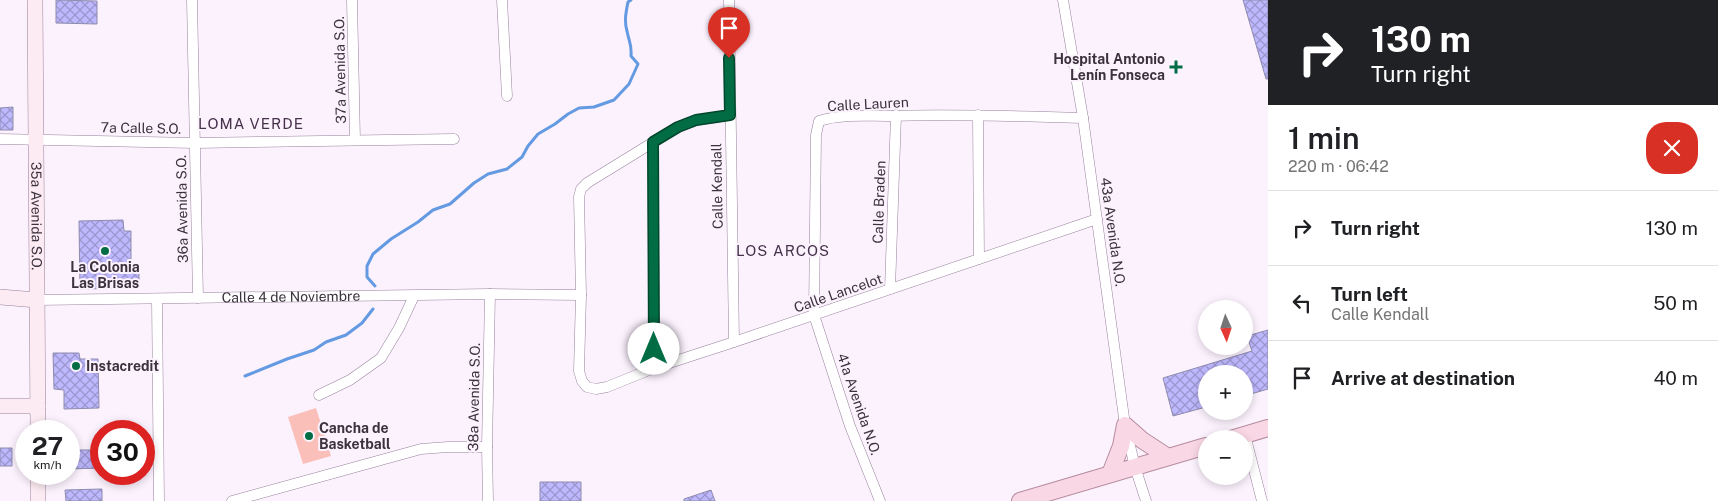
<!DOCTYPE html>
<meta charset="utf-8">
<style>
body{margin:0;font-family:"Public Sans",sans-serif;background:#f6f6f6;color:#202124;height:100vh;display:flex;flex-direction:column;font-size:19px;white-space:nowrap}
*{box-sizing:border-box;margin:0}
p{font-size:16px;color:#757577}
.icon{flex:none;width:28px;height:28px;fill:none;stroke:currentColor;stroke-width:2;stroke-linecap:round;stroke-linejoin:round}
.map{position:relative;flex:1;overflow:hidden}
.sheet{display:flex;flex-direction:column;background:#fff;width:450px}
.sheet>*{flex:none}
.banner{background:#202124;color:#fff;overflow:hidden}
.needle{width:32px;rotate:177deg}
.tools{position:absolute;left:1198px;top:300px;display:grid;gap:10px}
.tools a{display:grid;place-items:center;width:55px;height:55px;border-radius:50%;background:#fff;box-shadow:0 2px 8px #0003;font-size:25px}
.speed{position:absolute;left:15px;top:420px;display:flex;gap:10px;font-size:25px;font-weight:700;text-align:center}
.speed>*{display:grid;place-content:center;width:65px;height:65px;border-radius:50%;background:#fff;box-shadow:0 2px 8px #0003;line-height:1}
.speed small{font-size:12px;font-weight:400}
.speed .limit{border:8px solid #d22;background:#fff;color:#111}
.pin{position:absolute;display:grid;place-items:center;width:42px;height:42px;color:#fff;margin:-51px -21px;border-radius:50% 50% 50% 0;rotate:-45deg;box-shadow:0 0 5px #0007}
.pin .icon{rotate:45deg}
.me{position:absolute;width:55px;margin:-28px;rotate:0deg;stroke-linejoin:round;filter:drop-shadow(0 0 4px #0008)}
.turn{display:flex;align-items:center;gap:18px;height:105px;padding:0 20px;font-size:22px}
.turn .icon{width:65px;height:65px;stroke-width:2.5}
.turn b{display:block;font-size:35px;line-height:42px}
.round{display:grid;place-items:center;flex:none;width:52px;height:52px;border-radius:20px;background:#f6f6f6}
.head{display:flex;align-items:center;justify-content:space-between;height:85px;padding:0 20px}
h1{font-size:30px;font-weight:600;line-height:38px}
ul{padding:0;list-style:none}
li{display:flex;align-items:center;gap:15px;height:75px;padding:0 20px;border-top:1px solid #e0e0e0}
li div{flex:1}
li b{display:block;font-size:19px}
li em{font-style:normal}
main{display:flex;flex:1;min-height:0}
.map>svg:first-child{display:block}
.garden{fill:#fbbfb9}
.lines{fill:none;stroke-linecap:round;stroke-linejoin:round}
.stream{stroke:#639ae2;stroke-width:3}
.building{fill:url(#building-cross-hatch);stroke:#8e8cad}
.street-casing{stroke:#98819d;stroke-width:11}
.secondary-casing{stroke:#98819d;stroke-width:16}
.primary-casing{stroke:#b58c9f;stroke-width:18}
.street{stroke:#fff;stroke-width:10}
.secondary{stroke:#fcebf2;stroke-width:15}
.primary{stroke:#fad7e5;stroke-width:16}
.route-casing{stroke:#01472c;stroke-width:12}
.route{stroke:#026d44;stroke-width:9}
.poi-dot{fill:#026d44;stroke:#fcf2fe;stroke-width:2}
.labels{text-anchor:middle;dominant-baseline:central;stroke-width:4;stroke-linejoin:round;paint-order:stroke}
.poi-label{font-size:14px;font-weight:bold;fill:#3c323e;stroke:#fcf2fe;text-anchor:start}
.street-label{font-size:14px;fill:#3c323e;stroke:#fcf2fe}
.neighbourhood-label{font-size:15px;letter-spacing:1px;fill:#46324b;stroke:#fcf2fe}
</style>
<main>
<div class="map">
<svg width="1268" height="501" viewBox="0 0 1268 501">
<defs>
<pattern id="building-cross-hatch" width="8" height="8" patternUnits="userSpaceOnUse" patternTransform="scale(1.25)"><rect width="8" height="8" fill="#beb8fe"/><path d="M0 0l8 8M0 8l8-8" fill="none" stroke="#9c96cf"/></pattern>
</defs>
<rect width="100%" height="100%" fill="#fcf2fe"/>
<!-- garden -->
<path class="garden" d="M 316,408 L 331,456 L 303,464 L 288,417 Z"/>
<g class="lines">
<!-- stream -->
<path class="stream" d="M 375,286 L 367,277 L 367,266 L 373,254 L 391,239 L 418,222 L 433,210 L 450,204 L 474,183 L 488,174 L 507,169 L 522,157 L 528,146 L 538,134 L 555,124 L 568,114 L 579,108 L 594,107 L 614,100 L 629,84 L 638,64 L 631,56 C 632,44 629,42 627,31 C 624,21 626,12 628,2 L 631,0
M 245,376 L 287,359 L 314,350 L 326,342 L 346,335 L 362,323 L 373,309"/>
</g>
<!-- building -->
<path class="building" d="M 56,0 L 97,1 L 97,24 L 56,23 Z
M 1243,0 L 1268,0 L 1268,79 L 1266,79 Z
M 13,107 L 13,130 L 0,130 L 0,108 Z
M 123,220 L 124,231 L 131,231 L 131,270 L 139,270 L 139,288 L 80,289 L 79,221 Z
M 1268,330 L 1268,389 L 1244,396 L 1244,374 L 1206,374 L 1206,407 L 1173,416 L 1163,378 L 1252,351 L 1247,336 Z
M 53,353 L 79,353 L 80,359 L 98,359 L 99,408 L 64,409 L 64,390 L 54,389 Z
M 0,448 L 12,448 L 12,466 L 0,466 Z
M 69,450 L 101,450 L 101,468 L 69,469 Z
M 540,482 L 581,482 L 581,501 L 540,501 Z
M 102,489 L 102,501 L 66,501 L 65,490 Z
M 711,490 L 715,501 L 684,501 L 684,499 Z"/>
<g class="lines">
<defs>
<g id="street">
<path d="M 192,0 L 198,298"/>
<path d="M 352,0 L 355,140"/>
<path d="M 502,0 L 507,96"/>
<path d="M 729,0 L 734,342"/>
<path d="M 1063,0 L 1083,118 L 1125,425 L 1135,467 L 1146,501"/>
<path d="M 730,115 L 697,120 L 678,127 L 587,183 L 581,189 L 579,197 L 581,295 L 579,371 L 582,381 L 587,387 L 596,389 L 607,387 L 654,368 L 734,342 L 1097,219"/>
<path d="M 978,115 L 979,259"/>
<path d="M 0,139 L 195,143 L 454,139"/>
<path d="M 653,142 L 654,368"/>
<path d="M 890,289 L 896,115"/>
<path d="M 157,299 L 159,501"/>
<path id="s1" d="M 37,300 L 490,294 L 581,295"/>
<path d="M 319,395 L 350,380 L 381,358 L 399,328 L 414,296"/>
<path d="M 1245,435 L 1262,501"/>
<path d="M 232,501 L 421,449 L 448,447 L 487,447"/>
<path d="M 488,501 L 487,447 L 490,294"/>
<path d="M 880,501 L 850,426 L 814,315 L 816,135 L 819,121 C 840,114 865,116 887,116 C 953,114 1018,116 1083,118"/>
</g>
<g id="secondary">
<path id="s2" d="M 35,0 L 38,431"/>
<path d="M 0,297 L 37,300"/>
<path d="M 0,406 L 38,406"/>
<path d="M 38,474 L 38,501"/>
</g>
<path id="primary" d="M 1231,439 L 1268,428
M 1110,474 L 1121,446 L 1125,425 L 1142,440 L 1168,457
M 1020,501 L 1206,446"/>
</defs>
<!-- street casing -->
<use href="#street" class="street-casing"/>
<!-- secondary casing -->
<use href="#secondary" class="secondary-casing"/>
<!-- primary casing -->
<use href="#primary" class="primary-casing"/>
<!-- street -->
<use href="#street" class="street"/>
<!-- secondary -->
<use href="#secondary" class="secondary"/>
<!-- primary -->
<use href="#primary" class="primary"/>
</g>
<g class="lines">
<defs>
<path id="route" d="M 654,349 L 653,142 L 678,127 L 696,120 L 730,115 L 729,58"/>
</defs>
<!-- route casing -->
<use href="#route" class="route-casing"/>
<!-- route -->
<use href="#route" class="route"/>
</g>
<!-- markers -->
<g class="poi-dot">
<path d="M1173.5 59.5h5v5h5v5h-5v5h-5v-5h-5v-5h5z"/>
<circle cx="105" cy="251" r="5"/>
<circle cx="76" cy="366" r="5"/>
<circle cx="309" cy="436" r="5"/>
</g>
<g class="labels">
<!-- poi labels -->
<g class="poi-label">
<text x="1165" y="59" text-anchor="end">Hospital Antonio<tspan x="1165" dy="16">Lenín Fonseca</tspan></text>
<text x="105" y="267" text-anchor="middle">La Colonia<tspan x="105" dy="16">Las Brisas</tspan></text>
<text x="86" y="366">Instacredit</text>
<text x="319" y="428">Cancha de<tspan x="319" dy="16">Basketball</tspan></text>
</g>
<!-- street labels -->
<g class="street-label">
<text transform="translate(340 70) rotate(-91)">37a Avenida S.O.</text>
<text transform="translate(868 104) rotate(-3)">Calle Lauren</text>
<text transform="translate(141 128) rotate(1)">7a Calle S.O.</text>
<text transform="translate(717 186) rotate(-91)">Calle Kendall</text>
<text transform="translate(879 202) rotate(-88)">Calle Braden</text>
<text transform="translate(182 209) rotate(-91)">36a Avenida S.O.</text>
<text stroke="none"><textPath href="#s2" startOffset="216">35a Avenida S.O.</textPath></text>
<text transform="translate(1113 232) rotate(82)">43a Avenida N.O.</text>
<text transform="translate(838 293) rotate(-19)">Calle Lancelot</text>
<text stroke="none"><textPath href="#s1" startOffset="254">Calle 4 de Noviembre</textPath></text>
<text transform="translate(474 397) rotate(-89)">38a Avenida S.O.</text>
<text transform="translate(859 404) rotate(71)">41a Avenida N.O.</text>
</g>
<!-- neighbourhood labels -->
<g class="neighbourhood-label">
<text x="251" y="123">LOMA VERDE</text>
<text x="783" y="250">LOS ARCOS</text>
</g>
</g>
</svg>
<div class="tools">
<a><svg class="needle" viewBox="-14 -14 28 28"><path d="M0-13l5 13h-10z" fill="#e53935"/><path d="M0 13l5-13h-10z" fill="#757577"/></svg></a>
<a>+</a>
<a>−</a>
</div>
<div class="speed"><div>27<small>km/h</small></div><div class="limit">30</div></div>
<div class="pin" style="left:729px;top:58px;background:#d93025"><svg class="icon" aria-label="arrive" viewBox="0 0 24 24"><path d="M6 21V4h12l-3 4 3 4H6"/></svg></div>
<svg class="me" style="left:654px;top:349px" viewBox="-20 -20 40 40"><circle r="19" fill="#fff"/><path d="M0-13L10 11 0 6-10 11z" fill="#026d44"/></svg>
</div>
<section class="sheet">
<div class="banner">
<div class="turn"><svg class="icon" aria-label="right" viewBox="0 0 24 24"><path d="M7 20v-9h11M14 6l5 5-5 5"/></svg><div><b>130 m</b>Turn right</div></div>
</div>
<div class="head"><div><h1>1 min</h1><p>220 m · 06:42</p></div><a class="round" style="background:#d93025;color:#fff"><svg class="icon" aria-label="close" viewBox="0 0 24 24"><path d="M6 6l12 12M18 6L6 18"/></svg></a></div>
<ul>
<li><svg class="icon" aria-label="right" viewBox="0 0 24 24"><path d="M7 20v-9h11M14 6l5 5-5 5"/></svg><div><b>Turn right</b></div><em>130 m</em></li>
<li><svg class="icon" aria-label="left" viewBox="0 0 24 24"><path d="M17 20v-9H6M10 6l-5 5 5 5"/></svg><div><b>Turn left</b><p>Calle Kendall</p></div><em>50 m</em></li>
<li><svg class="icon" aria-label="arrive" viewBox="0 0 24 24"><path d="M6 21V4h12l-3 4 3 4H6"/></svg><div><b>Arrive at destination</b></div><em>40 m</em></li>
</ul>
</section>
</main>
